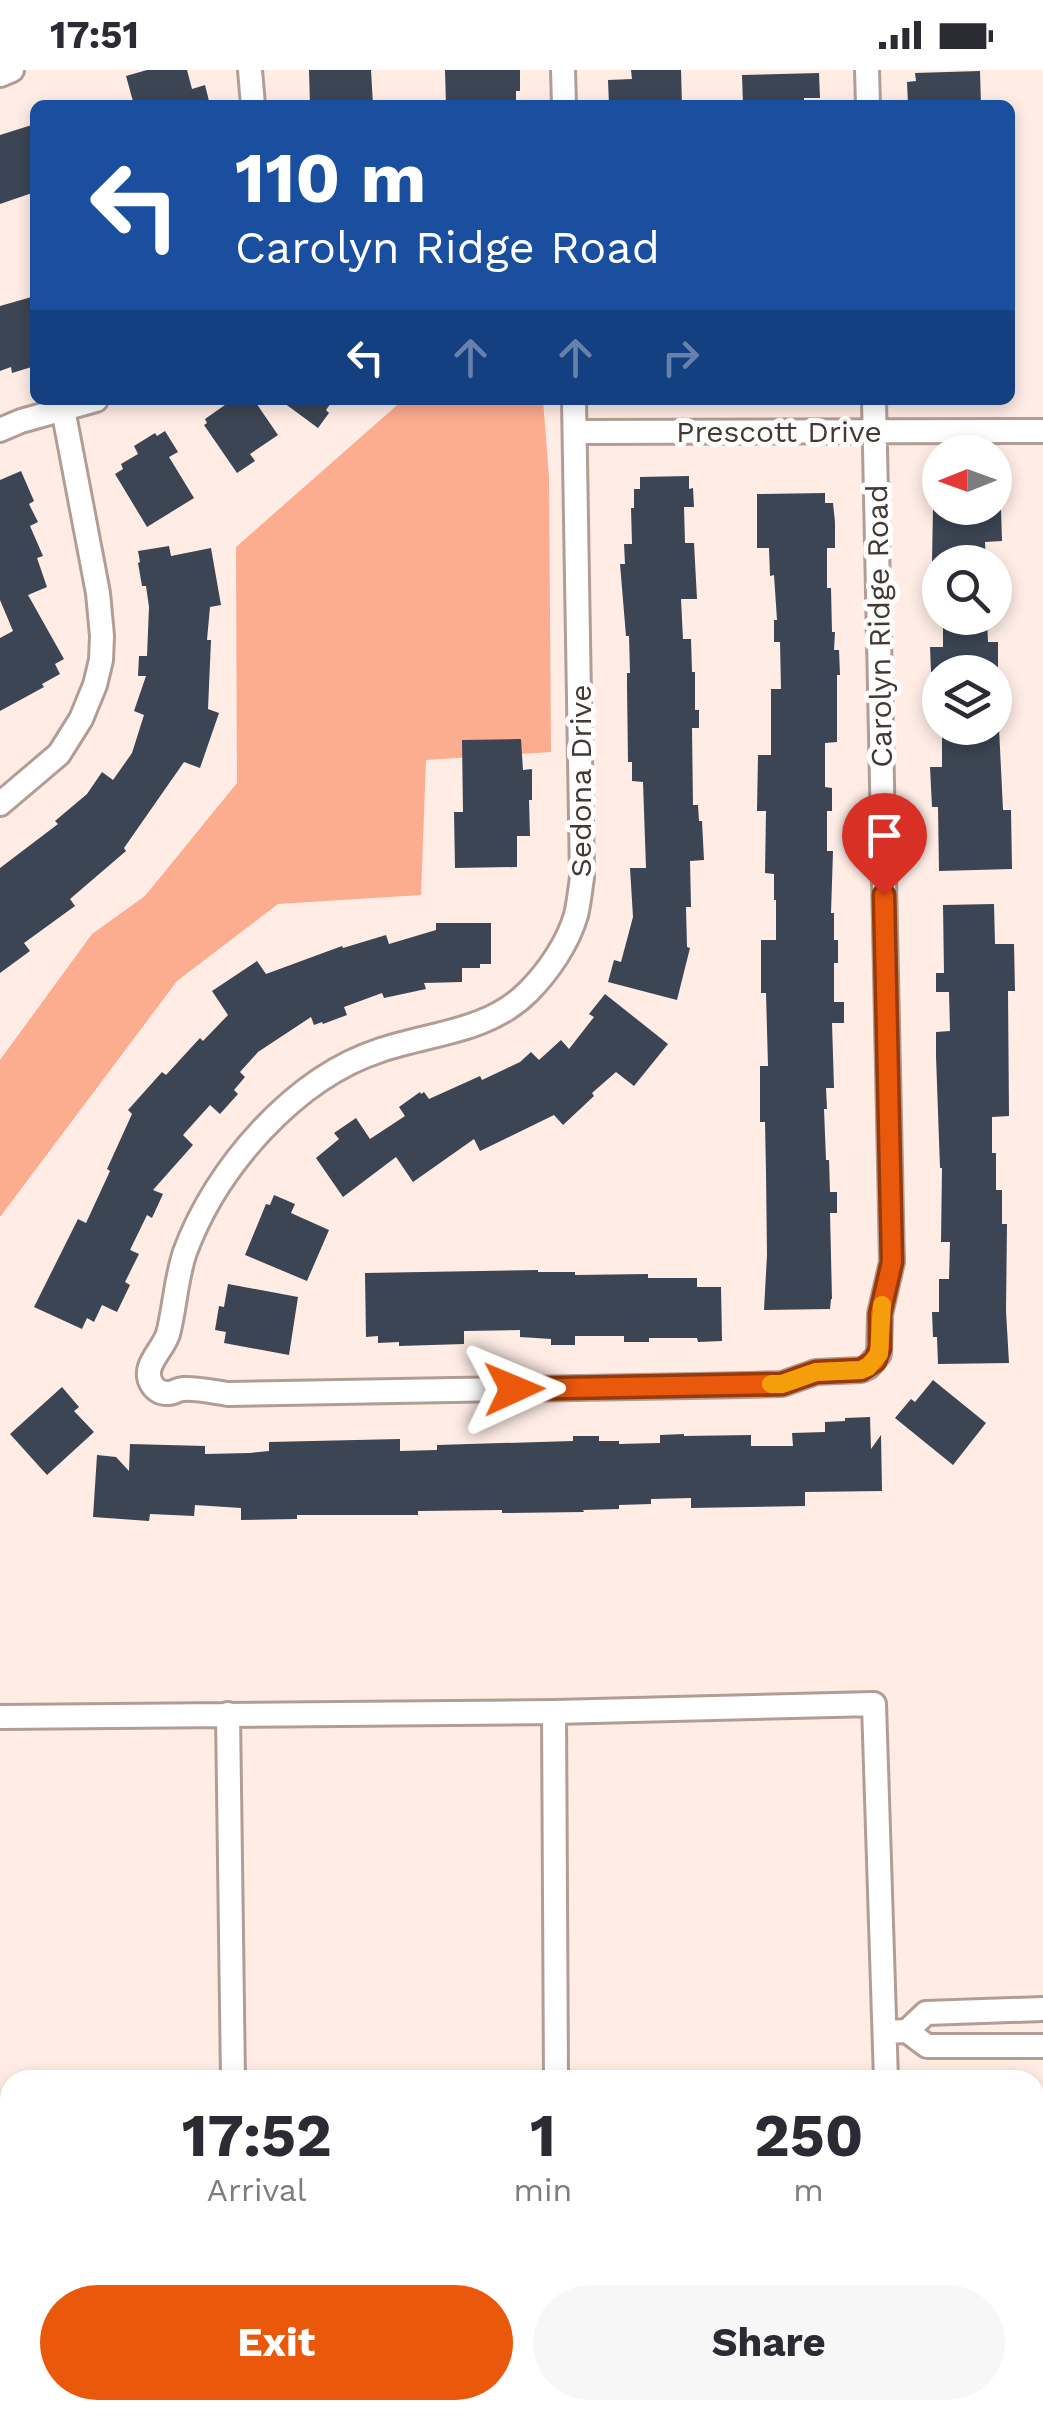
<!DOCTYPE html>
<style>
body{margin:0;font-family:"Work Sans",sans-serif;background:#f7f7f7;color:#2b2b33;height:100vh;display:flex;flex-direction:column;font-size:38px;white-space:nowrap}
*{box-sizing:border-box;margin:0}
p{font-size:32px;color:#7c7c81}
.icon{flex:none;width:55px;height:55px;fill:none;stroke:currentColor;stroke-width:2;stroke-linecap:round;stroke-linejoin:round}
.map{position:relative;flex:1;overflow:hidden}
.panel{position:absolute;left:0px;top:2000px;width:1045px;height:350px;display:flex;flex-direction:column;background:#fff;border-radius:30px 30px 0 0;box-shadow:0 5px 15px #0003}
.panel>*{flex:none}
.top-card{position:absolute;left:30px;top:30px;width:985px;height:305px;border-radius:15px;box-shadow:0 5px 15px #0003;background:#1a4fa0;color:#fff;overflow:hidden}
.needle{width:65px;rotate:269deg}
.buttons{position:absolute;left:922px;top:365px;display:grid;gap:20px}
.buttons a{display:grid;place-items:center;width:90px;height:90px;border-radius:50%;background:#fff;box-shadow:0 5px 15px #0003;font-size:50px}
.pin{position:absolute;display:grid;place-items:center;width:85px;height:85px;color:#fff;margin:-102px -42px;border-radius:50% 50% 50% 0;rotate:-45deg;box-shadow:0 0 10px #0007}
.pin .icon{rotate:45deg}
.me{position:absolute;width:110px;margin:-55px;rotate:89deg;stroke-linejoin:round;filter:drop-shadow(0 0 8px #0008)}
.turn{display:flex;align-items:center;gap:35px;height:210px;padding:0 40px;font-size:45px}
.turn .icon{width:130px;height:130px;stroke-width:2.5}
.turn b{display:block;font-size:70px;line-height:85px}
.lanes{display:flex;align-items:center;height:95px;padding:0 40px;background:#0003;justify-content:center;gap:50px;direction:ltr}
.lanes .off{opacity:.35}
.eta{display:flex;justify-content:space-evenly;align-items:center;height:170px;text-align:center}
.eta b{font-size:60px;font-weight:700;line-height:70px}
.button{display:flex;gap:20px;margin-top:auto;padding:20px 40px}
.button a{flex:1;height:115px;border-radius:60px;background:#ea580c;color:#fff;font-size:40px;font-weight:700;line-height:115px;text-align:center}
.button a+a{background:#f7f7f7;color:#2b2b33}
.status{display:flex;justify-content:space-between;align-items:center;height:70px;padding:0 50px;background:#fff;direction:ltr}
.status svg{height:28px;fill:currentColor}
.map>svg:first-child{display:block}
.green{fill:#fcac8f}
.building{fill:#3b4553}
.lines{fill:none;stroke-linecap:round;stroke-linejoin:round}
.street-casing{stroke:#b29d96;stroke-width:28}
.street{stroke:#fff;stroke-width:22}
.route-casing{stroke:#983908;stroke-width:25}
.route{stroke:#ea580c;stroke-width:18}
.slow{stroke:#f59e0b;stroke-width:18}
.labels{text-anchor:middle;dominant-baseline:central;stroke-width:10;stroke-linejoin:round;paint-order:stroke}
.street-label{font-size:30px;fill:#423936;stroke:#fefefe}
</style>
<div class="status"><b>17:51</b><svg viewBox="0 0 49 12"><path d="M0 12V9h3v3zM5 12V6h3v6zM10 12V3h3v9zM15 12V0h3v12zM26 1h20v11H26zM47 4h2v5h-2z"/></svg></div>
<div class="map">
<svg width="1043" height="2350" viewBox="0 0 1043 2350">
<rect width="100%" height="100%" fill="#feece5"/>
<!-- green -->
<path class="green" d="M 403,330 L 543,330 L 549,407 L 551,682 L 426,690 L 421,825 L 278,834 L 177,911 L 0,1147 L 0,990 L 92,864 L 145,826 L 237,713 L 236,477 Z"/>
<!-- building -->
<path class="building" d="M 147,0 L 187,0 L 192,19 L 205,15 L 210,35 L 134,35 L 126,6 Z
M 309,0 L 371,0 L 373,35 L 310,35 Z
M 445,0 L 520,0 L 520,21 L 516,21 L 516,35 L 446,35 Z
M 631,0 L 681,0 L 682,35 L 609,35 L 608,10 L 632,9 Z
M 980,1 L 981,35 L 908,35 L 907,12 L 916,11 L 915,3 Z
M 819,3 L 820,28 L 804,28 L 804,35 L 743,35 L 742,5 Z
M 35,54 L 35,122 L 0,134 L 0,65 Z
M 35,226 L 35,296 L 12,303 L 11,297 L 0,301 L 0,236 Z
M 232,330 L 254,330 L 278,365 L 250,384 L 255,391 L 237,403 L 204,355 L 207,353 L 205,349 Z
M 280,330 L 333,330 L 326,340 L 329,343 L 318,358 Z
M 165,361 L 178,382 L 169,387 L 194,428 L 147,457 L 115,404 L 123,399 L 121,394 L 138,384 L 134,376 L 155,363 L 157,366 Z
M 21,401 L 34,431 L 29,434 L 38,452 L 30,456 L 43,486 L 37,488 L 47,517 L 28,525 L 64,589 L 55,594 L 60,604 L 42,614 L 44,617 L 0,641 L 0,568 L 13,561 L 0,530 L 0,410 Z
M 689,406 L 689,419 L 693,418 L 694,437 L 684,437 L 685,473 L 694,473 L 697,529 L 681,529 L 683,569 L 691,569 L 692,602 L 695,602 L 695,640 L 699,640 L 699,658 L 692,658 L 693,735 L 698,735 L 699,751 L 702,751 L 704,790 L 690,791 L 691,837 L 686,837 L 687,877 L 690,878 L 677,930 L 608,912 L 614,890 L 621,892 L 633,847 L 630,798 L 646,798 L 643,712 L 632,711 L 632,692 L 628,692 L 627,615 L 627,603 L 630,603 L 629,566 L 626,566 L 620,494 L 625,494 L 624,474 L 632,474 L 631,438 L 634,438 L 634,419 L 640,419 L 640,407 Z
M 825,423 L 825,433 L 833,433 L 835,452 L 835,478 L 827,478 L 827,518 L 831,518 L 832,562 L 835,562 L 834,580 L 839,580 L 840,605 L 837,605 L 837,672 L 825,673 L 825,717 L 832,718 L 832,741 L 827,741 L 827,781 L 833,781 L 831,843 L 834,843 L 834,870 L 838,870 L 838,893 L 834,893 L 834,932 L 844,932 L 844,953 L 832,953 L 834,1018 L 826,1018 L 827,1039 L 824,1039 L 826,1090 L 829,1090 L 830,1122 L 837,1122 L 837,1143 L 830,1143 L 832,1229 L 831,1229 L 830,1239 L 764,1240 L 767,1185 L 766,1102 L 765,1052 L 760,1052 L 760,996 L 768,996 L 766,923 L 761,923 L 761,870 L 776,870 L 776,830 L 774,830 L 774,804 L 765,803 L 766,741 L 757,741 L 758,685 L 771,685 L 771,619 L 781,619 L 780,572 L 774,572 L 774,550 L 777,550 L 774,505 L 770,506 L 769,478 L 757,478 L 757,424 Z
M 933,438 L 1001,438 L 1002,471 L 985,472 L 986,492 L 932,492 Z
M 169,476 L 171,486 L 211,478 L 221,535 L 210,537 L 207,570 L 211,570 L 208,639 L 219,643 L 200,698 L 184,692 L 124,778 L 126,781 L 70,829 L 75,836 L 24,873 L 30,881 L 0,903 L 0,798 L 58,754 L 55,751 L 87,724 L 102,702 L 113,710 L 132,683 L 144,645 L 134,641 L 146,606 L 138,606 L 139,586 L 147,586 L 149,537 L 146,516 L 142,516 L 138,493 L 140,492 L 138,481 Z
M 943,548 L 987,548 L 988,572 L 998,572 L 998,601 L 931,602 L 930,577 L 943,577 Z
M 942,658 L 999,658 L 1003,740 L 1011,740 L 1012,799 L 939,801 L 938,737 L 932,737 L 930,697 L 942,697 Z
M 521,669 L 523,700 L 532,699 L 532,730 L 529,730 L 530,766 L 517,766 L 517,797 L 455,798 L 454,742 L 463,742 L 462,670 Z
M 994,834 L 995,874 L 1014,874 L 1015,921 L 1008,921 L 1009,1046 L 992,1047 L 992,1083 L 996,1083 L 996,1120 L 1002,1120 L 1002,1154 L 1007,1154 L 1006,1241 L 1009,1293 L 938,1294 L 937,1267 L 933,1267 L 932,1242 L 939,1242 L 939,1209 L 949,1209 L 950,1172 L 941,1172 L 942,1098 L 940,1098 L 936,986 L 936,962 L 950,961 L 949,922 L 936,922 L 936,903 L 944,903 L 943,835 Z
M 436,853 L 491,853 L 491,894 L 480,894 L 480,898 L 462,898 L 462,912 L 424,913 L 426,919 L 384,928 L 382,923 L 344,937 L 347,945 L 323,954 L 322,952 L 314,955 L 311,947 L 258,982 L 240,1002 L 245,1007 L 234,1020 L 238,1024 L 220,1044 L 210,1035 L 183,1065 L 193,1075 L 153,1120 L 163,1124 L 152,1148 L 147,1145 L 130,1180 L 139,1184 L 125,1212 L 130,1215 L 117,1242 L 102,1235 L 94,1252 L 87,1248 L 82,1259 L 34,1237 L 78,1149 L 86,1153 L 110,1101 L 107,1099 L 132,1044 L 128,1040 L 162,1002 L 166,1005 L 200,968 L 203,971 L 228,945 L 212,921 L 257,891 L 266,904 L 342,876 L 343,878 L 386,865 L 389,874 L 436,860 Z
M 605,924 L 668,974 L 634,1016 L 616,1002 L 592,1023 L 594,1026 L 563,1055 L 554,1045 L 480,1081 L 474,1069 L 413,1112 L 396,1087 L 343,1127 L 316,1088 L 339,1069 L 334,1063 L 356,1048 L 370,1069 L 405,1046 L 399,1037 L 420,1022 L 421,1024 L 424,1022 L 429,1029 L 480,1006 L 482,1010 L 520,992 L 531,982 L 539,990 L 561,970 L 569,979 L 594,947 L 589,944 Z
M 274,1125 L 295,1134 L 291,1143 L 329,1160 L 307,1211 L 245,1185 L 266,1134 L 270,1135 Z
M 538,1200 L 538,1202 L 575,1202 L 575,1205 L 648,1204 L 648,1208 L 697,1208 L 697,1217 L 721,1217 L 722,1271 L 698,1272 L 697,1268 L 649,1268 L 649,1272 L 624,1272 L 624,1266 L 575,1266 L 575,1275 L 551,1275 L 551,1269 L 520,1267 L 520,1260 L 464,1261 L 464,1274 L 399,1276 L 399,1272 L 378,1273 L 378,1266 L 366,1267 L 365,1203 Z
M 228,1214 L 298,1227 L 289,1285 L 224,1273 L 226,1262 L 215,1260 L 219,1236 L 224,1237 Z
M 933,1310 L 986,1353 L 953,1395 L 895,1348 L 911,1329 L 915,1332 Z
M 62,1317 L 79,1337 L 74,1341 L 94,1362 L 47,1405 L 10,1364 Z
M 870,1347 L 871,1379 L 881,1365 L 882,1421 L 805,1422 L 805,1436 L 691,1438 L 691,1428 L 651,1429 L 651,1434 L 619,1435 L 619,1439 L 583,1440 L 584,1442 L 502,1443 L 502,1440 L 418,1441 L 418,1445 L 297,1445 L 297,1449 L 241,1450 L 241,1438 L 195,1435 L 194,1446 L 150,1444 L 149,1451 L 93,1447 L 97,1385 L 116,1387 L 129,1401 L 130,1374 L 205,1376 L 205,1384 L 250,1383 L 269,1381 L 269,1372 L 400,1369 L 400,1381 L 437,1380 L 437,1375 L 573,1371 L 573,1366 L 599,1366 L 599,1371 L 619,1371 L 619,1374 L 660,1373 L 660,1365 L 684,1364 L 684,1366 L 751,1365 L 751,1376 L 793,1376 L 792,1363 L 825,1362 L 825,1352 L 845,1351 L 845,1348 Z"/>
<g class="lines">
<defs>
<path id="street" d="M 250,0 L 253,35
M 563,0 L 564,35
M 867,0 L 868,35
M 0,5 L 12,0
M 574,330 L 582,808 C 580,820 579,833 576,845 C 568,873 548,902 528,922 C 488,962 431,963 381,980 C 294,1008 216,1098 185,1182 C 176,1208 175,1237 168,1264 C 164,1276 154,1285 150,1297 C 146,1309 154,1324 168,1323 C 179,1322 171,1321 183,1319 C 197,1318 214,1322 228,1324 L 747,1315 L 782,1314 L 816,1302 L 861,1300 L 868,1297 L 879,1284 L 880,1244 L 892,1192 L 874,330
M 0,360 L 21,351 L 96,330
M 575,362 L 1043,361
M 0,734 L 59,684 L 81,649 L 95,615 L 101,590 L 102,566 L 98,523 L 63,339
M 554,1642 L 556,2010
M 228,1644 L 233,2010
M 0,1647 L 554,1642 L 874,1634 L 886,2010
M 907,1961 L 926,1943 L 1043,1939
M 886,1962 L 907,1961 L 927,1976 L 1043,1976
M 0,2233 L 10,2233"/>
</defs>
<!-- street casing -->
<use href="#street" class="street-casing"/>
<!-- street -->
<use href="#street" class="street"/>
</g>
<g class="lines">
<defs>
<path id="route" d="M 514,1319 L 782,1314 L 816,1302 L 861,1300 L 875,1291 L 880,1278 L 880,1244 L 892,1192 L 884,825"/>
</defs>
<!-- route casing -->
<use href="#route" class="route-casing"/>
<!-- route -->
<use href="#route" class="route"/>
<!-- slow -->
<path class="slow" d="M 771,1314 L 782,1314 L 816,1302 L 861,1300 L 868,1297 L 879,1284 L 882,1235"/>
</g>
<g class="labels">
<!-- street labels -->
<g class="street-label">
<text x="779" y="361">Prescott Drive</text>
<text transform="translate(879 556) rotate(-91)">Carolyn Ridge Road</text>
<text transform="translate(580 711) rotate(-90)">Sedona Drive</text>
</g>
</g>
</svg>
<div class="buttons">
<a><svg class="needle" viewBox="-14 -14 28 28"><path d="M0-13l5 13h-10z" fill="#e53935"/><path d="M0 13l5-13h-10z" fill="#7c7c81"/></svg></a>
<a><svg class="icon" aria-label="search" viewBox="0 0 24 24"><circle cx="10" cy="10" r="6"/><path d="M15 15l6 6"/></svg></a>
<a><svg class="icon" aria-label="layers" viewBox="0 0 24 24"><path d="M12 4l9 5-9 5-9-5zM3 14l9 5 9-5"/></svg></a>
</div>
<div class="pin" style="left:884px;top:825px;background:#d93025"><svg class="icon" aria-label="arrive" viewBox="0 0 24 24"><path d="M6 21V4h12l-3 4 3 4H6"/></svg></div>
<svg class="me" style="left:514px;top:1319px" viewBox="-20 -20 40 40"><path d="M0-17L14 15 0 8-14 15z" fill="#ea580c" stroke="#fff" stroke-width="4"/></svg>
<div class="top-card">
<div class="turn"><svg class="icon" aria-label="left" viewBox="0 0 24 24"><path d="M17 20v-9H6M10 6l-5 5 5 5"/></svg><div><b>110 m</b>Carolyn Ridge Road</div></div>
<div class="lanes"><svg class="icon" aria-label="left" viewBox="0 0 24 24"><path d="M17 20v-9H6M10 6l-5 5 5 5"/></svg><svg class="icon off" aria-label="ahead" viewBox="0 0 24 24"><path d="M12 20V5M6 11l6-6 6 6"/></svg><svg class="icon off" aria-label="ahead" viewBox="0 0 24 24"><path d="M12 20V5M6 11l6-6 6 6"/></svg><svg class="icon off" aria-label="right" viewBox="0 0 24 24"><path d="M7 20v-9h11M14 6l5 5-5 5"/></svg></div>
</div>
<section class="panel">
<div class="eta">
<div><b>17:52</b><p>Arrival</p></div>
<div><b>1</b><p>min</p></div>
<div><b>250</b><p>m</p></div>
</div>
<div class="button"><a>Exit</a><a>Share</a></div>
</section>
</div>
